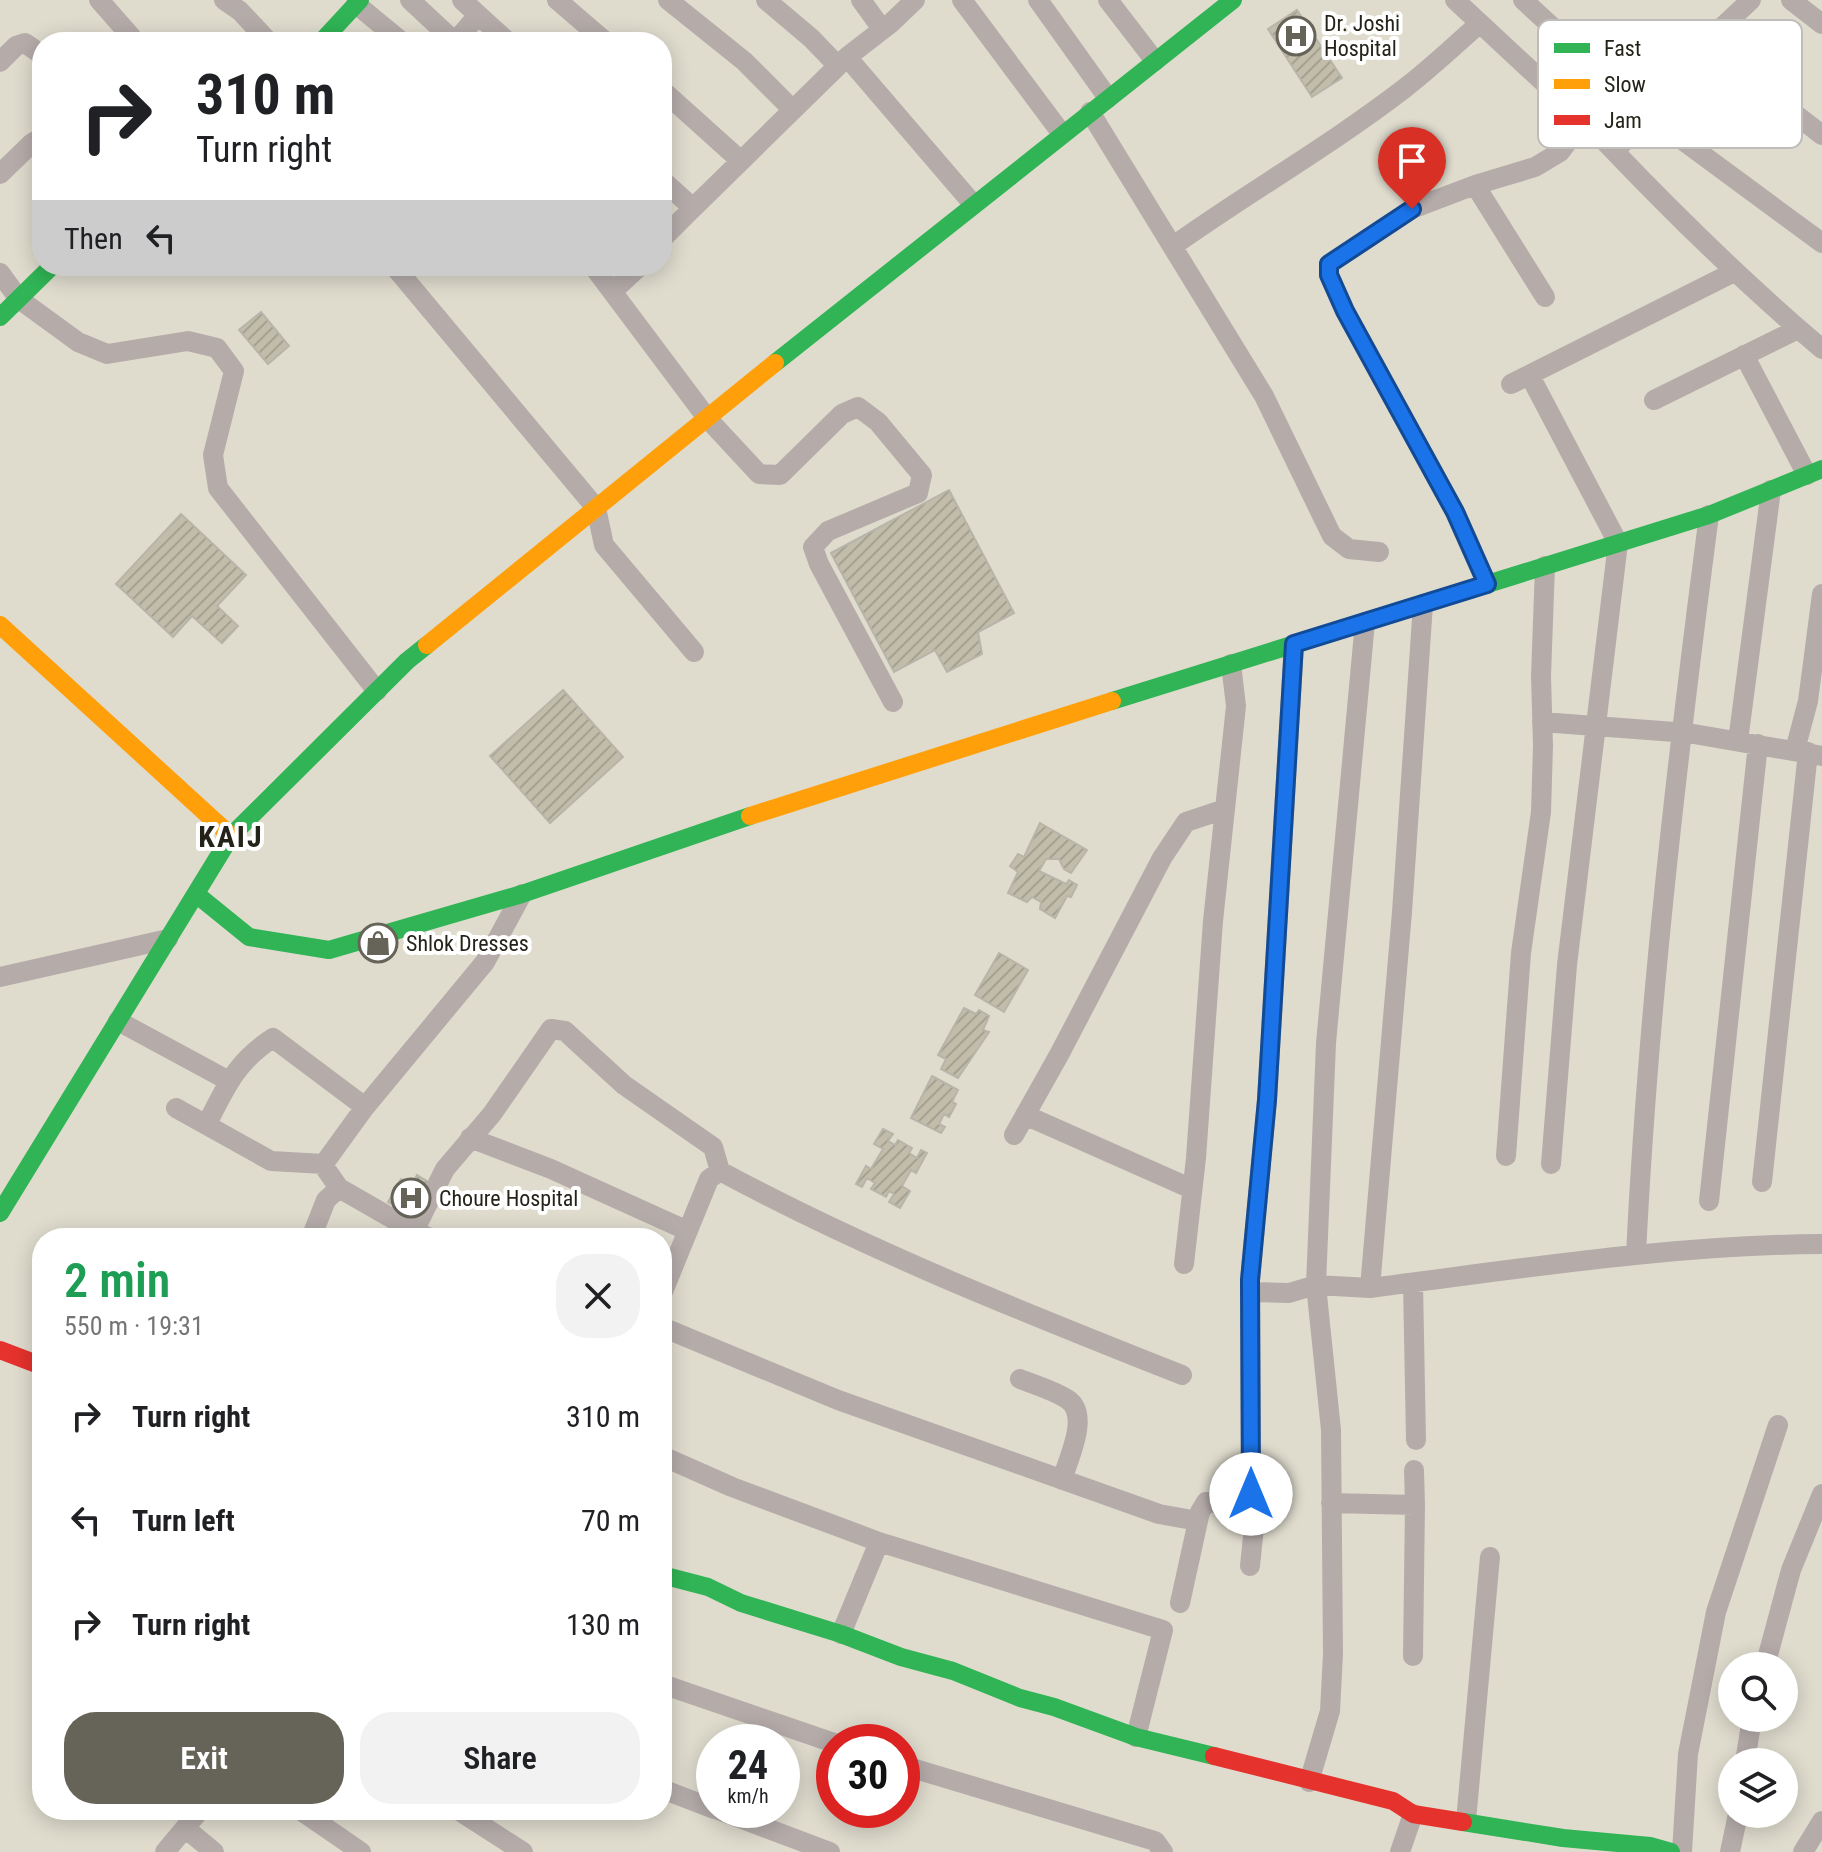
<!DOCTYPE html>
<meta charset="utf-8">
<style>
body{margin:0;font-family:"Roboto Condensed",sans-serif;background:#f2f2f2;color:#202124;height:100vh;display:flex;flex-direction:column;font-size:30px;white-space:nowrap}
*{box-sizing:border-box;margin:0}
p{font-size:26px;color:#757577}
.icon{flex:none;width:44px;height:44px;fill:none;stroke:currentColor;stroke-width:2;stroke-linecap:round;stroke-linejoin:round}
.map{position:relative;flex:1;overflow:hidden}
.side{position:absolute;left:32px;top:1228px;width:640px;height:592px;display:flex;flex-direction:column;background:#fff;border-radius:32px;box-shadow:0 4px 20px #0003}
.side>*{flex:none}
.guide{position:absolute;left:32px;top:32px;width:640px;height:244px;border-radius:32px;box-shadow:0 4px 20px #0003;background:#fff;color:#202124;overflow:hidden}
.buttons{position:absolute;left:1718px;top:1652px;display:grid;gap:16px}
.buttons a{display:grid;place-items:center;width:80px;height:80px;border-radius:50%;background:#fff;box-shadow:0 4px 20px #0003;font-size:40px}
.speed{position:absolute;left:696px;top:1724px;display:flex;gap:16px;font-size:40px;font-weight:700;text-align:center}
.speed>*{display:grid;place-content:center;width:104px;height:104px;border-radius:50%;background:#fff;box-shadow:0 4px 20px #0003;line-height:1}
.speed small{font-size:20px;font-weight:400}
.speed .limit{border:12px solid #d22;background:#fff;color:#111}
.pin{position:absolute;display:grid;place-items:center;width:68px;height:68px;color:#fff;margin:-82px -34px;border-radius:50% 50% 50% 0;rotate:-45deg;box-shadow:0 0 8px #0007}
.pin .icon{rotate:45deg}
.me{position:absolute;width:88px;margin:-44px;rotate:0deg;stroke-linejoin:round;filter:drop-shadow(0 0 6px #0008)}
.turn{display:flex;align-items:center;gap:28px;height:168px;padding:0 32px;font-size:36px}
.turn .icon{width:104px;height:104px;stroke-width:2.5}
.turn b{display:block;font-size:56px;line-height:68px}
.then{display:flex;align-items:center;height:76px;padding:0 32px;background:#0003;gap:16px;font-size:30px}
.round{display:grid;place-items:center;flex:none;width:84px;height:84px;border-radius:32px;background:#f2f2f2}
.summary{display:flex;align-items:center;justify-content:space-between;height:136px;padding:0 32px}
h1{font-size:48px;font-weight:600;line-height:60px;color:#1e9e55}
.action{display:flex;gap:16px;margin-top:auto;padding:16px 32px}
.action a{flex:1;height:92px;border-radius:32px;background:#666458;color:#fff;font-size:32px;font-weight:600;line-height:92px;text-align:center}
.action a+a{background:#f2f2f2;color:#202124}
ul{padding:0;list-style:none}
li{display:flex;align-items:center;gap:24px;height:104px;padding:0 32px}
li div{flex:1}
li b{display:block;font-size:30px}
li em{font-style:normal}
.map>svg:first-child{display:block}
.building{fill:url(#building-hatch);stroke:#b7b5aa;stroke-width:2}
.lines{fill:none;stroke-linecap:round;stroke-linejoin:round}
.street{stroke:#b5acaa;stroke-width:20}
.fast{stroke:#30b455;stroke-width:18}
.slow{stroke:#ff9f0a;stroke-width:18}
.jam{stroke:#e5322d;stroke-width:18}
.route-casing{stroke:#114b97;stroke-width:20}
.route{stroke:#1a73e8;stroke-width:14}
.labels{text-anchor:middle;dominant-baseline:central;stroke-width:8;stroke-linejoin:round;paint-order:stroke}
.poi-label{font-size:22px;fill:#252319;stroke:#fff;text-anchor:start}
.district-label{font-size:30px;font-weight:bold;letter-spacing:2px;fill:#252319;stroke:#fff}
.key{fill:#fff;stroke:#bebdba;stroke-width:2}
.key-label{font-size:22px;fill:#252319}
</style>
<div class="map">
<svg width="1822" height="1852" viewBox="0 0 1822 1852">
<defs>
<pattern id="building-hatch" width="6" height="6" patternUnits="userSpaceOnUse" patternTransform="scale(2)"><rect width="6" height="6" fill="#c1bdaa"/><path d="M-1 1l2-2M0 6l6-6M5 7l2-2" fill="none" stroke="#a6a292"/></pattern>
</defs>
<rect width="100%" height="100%" fill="#dfdcce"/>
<!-- building -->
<path class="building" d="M 1297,10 L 1342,78 L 1312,97 L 1268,29 Z
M 261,312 L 289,346 L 268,364 L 239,330 Z
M 949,490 L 1014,613 L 978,632 L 982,654 L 947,672 L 935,650 L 894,672 L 831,553 Z
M 181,514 L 246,575 L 217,606 L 238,626 L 222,643 L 192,616 L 173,637 L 116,584 Z
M 563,690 L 623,757 L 550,823 L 490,756 Z
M 1040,823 L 1087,850 L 1071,873 L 1064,869 L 1059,859 L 1046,859 L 1039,871 L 1066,884 L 1069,880 L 1077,885 L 1071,897 L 1067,896 L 1055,918 L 1040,909 L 1041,902 L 1032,897 L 1027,902 L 1008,893 L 1018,872 L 1010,866 L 1018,854 L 1024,857 Z
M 999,953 L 1028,970 L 1004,1012 L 975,995 Z
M 964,1008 L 976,1014 L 979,1010 L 989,1016 L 983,1030 L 989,1032 L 958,1078 L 941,1069 L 946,1059 L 938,1055 Z
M 932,1076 L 958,1090 L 952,1102 L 956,1104 L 949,1117 L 944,1114 L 939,1124 L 945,1127 L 941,1133 L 911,1118 Z
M 883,1129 L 893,1134 L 888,1141 L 895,1145 L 898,1140 L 912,1148 L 909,1153 L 917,1158 L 921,1150 L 927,1153 L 916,1173 L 911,1170 L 902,1186 L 910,1191 L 900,1208 L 889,1202 L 894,1194 L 889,1191 L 886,1197 L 871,1189 L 875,1183 L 867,1178 L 862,1187 L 856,1184 L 866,1166 L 871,1169 L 883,1149 L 874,1144 Z
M 417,1175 L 432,1184 L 414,1216 L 388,1202 L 401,1179 L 412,1185 Z"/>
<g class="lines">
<!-- street -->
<path class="street" d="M 99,0 L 136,42
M 224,0 L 240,11 L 269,42
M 410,0 L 455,42 L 478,15
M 462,0 L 508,42
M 557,0 L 606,42
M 668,0 L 744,61 L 793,110
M 766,0 L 811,38 L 838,66
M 861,0 L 882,29
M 962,0 L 1062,134
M 1038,0 L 1108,98
M 1108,0 L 1155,61
M 1455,0 L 1584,120
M 1523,0 L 1647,114 L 1822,243
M 1791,0 L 1822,24
M 356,4 L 402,42
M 1706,45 L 1822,135
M 847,57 L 891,23 L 915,0
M 0,62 L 16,46 L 25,43 L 42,55
M 662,90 L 741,161
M 1090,112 L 1264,396 L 1332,536 L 1349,549 L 1379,552
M 1615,152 C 1681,221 1749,287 1822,349
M 0,174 L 32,143 L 42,137
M 662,180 L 693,208 L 847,57 L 973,204
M 1475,185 L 1545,297
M 662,239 L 693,208
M 1173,246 C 1249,192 1331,145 1405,88 C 1431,68 1455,45 1479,24
M 394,266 L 596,508 L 604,545 L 694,652
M 593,266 L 707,418 L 759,474 L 780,475 L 842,414 L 858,407 L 878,422 L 922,475 L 918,493 L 828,531 L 813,547 L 819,564 L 893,702
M 0,273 L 19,299 L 78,342 L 107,354 L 188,341 L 217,348 L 234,371 L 213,455 L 218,488 L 377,691
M 613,291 L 640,266
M 1744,355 L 1807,475
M 1530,376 L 1618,543 L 1567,965 L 1551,1164
M 1511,384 L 1734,272
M 1654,400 L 1798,329
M 1487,584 L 1455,512 L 1345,311 L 1329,275 L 1329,264 L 1412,209 L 1475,185 L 1535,167 L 1560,152 L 1584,120 L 1615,152 L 1720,29 L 1751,0
M 1423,604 L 1402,912 L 1370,1288 C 1520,1269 1670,1245 1822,1244
M 1542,722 L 1688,733 L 1822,756
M 1738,741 L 1771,490
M 1795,750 L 1808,701 L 1822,594
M 0,977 L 168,939
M 118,1021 L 229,1081
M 176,1108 L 271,1161 L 324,1164
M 1025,1115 L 1192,1189
M 207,1124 C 226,1086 237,1061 273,1038 L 365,1107
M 1014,1135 L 1060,1053 L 1162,858 L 1186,822 L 1225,809
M 470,1138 L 551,1169 L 688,1231
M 1506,1156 L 1521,953 L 1541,812 L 1543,746 L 1541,676 L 1545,566
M 1762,1182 L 1808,752
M 1709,1201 L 1758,744
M 414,1231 L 445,1169 L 492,1114 L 551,1029 L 565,1031 L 624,1085 L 713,1147 L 720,1171
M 311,1238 L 326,1200 L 339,1188
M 430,1238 L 414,1231 L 339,1188 L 323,1165 L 365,1107 L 485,962 L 522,894
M 1636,1255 C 1648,1007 1677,761 1709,515
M 1184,1264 L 1196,1158 L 1213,921 L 1236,706 L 1231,664
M 1413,1283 L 1416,1440
M 1250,1292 L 1289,1293 L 1316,1285 L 1370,1288
M 662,1294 L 709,1179 L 720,1171 C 868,1251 1026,1313 1182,1375
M 662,1327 L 838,1400 L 1159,1514 L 1198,1521
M 1020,1379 C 1035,1385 1053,1390 1067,1399 C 1091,1414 1068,1459 1062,1480
M 662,1456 L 732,1487 L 879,1542 L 1163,1630 L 1136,1737
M 1331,1503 L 1415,1505 L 1414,1470
M 1250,1566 L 1255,1517 L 1251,1494 L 1250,1280 L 1267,1100 L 1294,644
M 1180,1603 L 1200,1512 L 1206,1502 L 1252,1504
M 841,1634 L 879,1542
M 1413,1656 L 1415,1505
M 1765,1666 L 1791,1570 L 1822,1494
M 662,1684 L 834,1743
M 1745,1762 L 1752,1718
M 902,1765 L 1155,1841 L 1163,1852
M 1309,1782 L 1330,1711 L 1333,1654 L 1331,1430 L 1316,1285 L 1326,1043 L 1365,622
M 662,1789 L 714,1809
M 300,1810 L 361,1852
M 458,1810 L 523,1852
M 718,1810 L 830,1852
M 1466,1821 L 1490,1557
M 185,1828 L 214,1852
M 165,1852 L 200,1810
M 1400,1852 L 1413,1814
M 1682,1852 L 1688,1754 L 1716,1612 L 1778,1425
M 1730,1852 L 1738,1814
M 1803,1852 L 1822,1821"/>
<!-- fast -->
<path class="fast" d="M 321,42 L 360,0
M 0,317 L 52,266
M 775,363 L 1233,0
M 1112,701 L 1709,515 L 1822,469
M 196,894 L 249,937 L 329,950 L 522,894 L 750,816
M 0,1213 L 231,836 L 407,661 L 427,645
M 662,1575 L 708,1587 L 741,1603 L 841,1634 L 901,1657 L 953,1671 L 1020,1698 L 1054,1707 L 1136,1737 L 1214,1756
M 1463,1822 L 1563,1838 L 1650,1846 L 1671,1852"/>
<!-- slow -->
<path class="slow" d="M 0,625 L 231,836
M 427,645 L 775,363
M 750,816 L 1112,701"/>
<!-- jam -->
<path class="jam" d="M 0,1350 L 42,1366
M 1214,1756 L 1393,1801 L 1413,1814 L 1463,1822"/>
</g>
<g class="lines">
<defs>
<path id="route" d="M 1251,1494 L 1250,1280 L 1267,1100 L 1294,644 L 1487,584 L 1455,512 L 1345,311 L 1329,275 L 1329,264 L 1412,209"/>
</defs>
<!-- route casing -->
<use href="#route" class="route-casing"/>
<!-- route -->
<use href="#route" class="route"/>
</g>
<!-- icons -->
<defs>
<symbol id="hospital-ring" viewBox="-11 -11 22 22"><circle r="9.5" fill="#fff" stroke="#666458" stroke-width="1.5"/><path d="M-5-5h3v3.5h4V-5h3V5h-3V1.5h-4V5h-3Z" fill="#666458"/></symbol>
<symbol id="shop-ring" viewBox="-11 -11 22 22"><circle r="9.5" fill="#fff" stroke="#666458" stroke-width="1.5"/><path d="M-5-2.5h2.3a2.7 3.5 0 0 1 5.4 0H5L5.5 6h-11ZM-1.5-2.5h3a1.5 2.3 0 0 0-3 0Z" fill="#666458"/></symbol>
</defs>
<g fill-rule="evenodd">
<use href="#hospital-ring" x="1274" y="14" width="44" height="44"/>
<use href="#shop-ring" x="356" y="921" width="44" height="44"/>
<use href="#hospital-ring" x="389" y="1176" width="44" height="44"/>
</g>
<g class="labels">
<!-- poi labels -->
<g class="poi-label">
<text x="1324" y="23">Dr. Joshi<tspan x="1324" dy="25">Hospital</tspan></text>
<text x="406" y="943">Shlok Dresses</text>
<text x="439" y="1198">Choure Hospital</text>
</g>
<!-- district labels -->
<g class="district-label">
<text x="231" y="836">KAIJ</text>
</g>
</g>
<!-- legend -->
<rect x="1538" y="20" width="264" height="128" rx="12" class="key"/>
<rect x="1554" y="43" width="36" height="10" fill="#30b455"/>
<rect x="1554" y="79" width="36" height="10" fill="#ff9f0a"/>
<rect x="1554" y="115" width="36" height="10" fill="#e5322d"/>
<g class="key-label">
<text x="1604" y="56">Fast</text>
<text x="1604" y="92">Slow</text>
<text x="1604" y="128">Jam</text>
</g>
</svg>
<div class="buttons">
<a><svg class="icon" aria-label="search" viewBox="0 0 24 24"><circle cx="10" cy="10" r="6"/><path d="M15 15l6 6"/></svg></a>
<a><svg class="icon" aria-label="layers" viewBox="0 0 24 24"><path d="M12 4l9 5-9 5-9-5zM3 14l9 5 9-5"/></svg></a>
</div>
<div class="speed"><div>24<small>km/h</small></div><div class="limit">30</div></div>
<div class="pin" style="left:1412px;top:209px;background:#d93025"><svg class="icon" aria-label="arrive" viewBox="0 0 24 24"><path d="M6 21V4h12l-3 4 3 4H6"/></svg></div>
<svg class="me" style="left:1251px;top:1494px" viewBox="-20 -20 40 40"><circle r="19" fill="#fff"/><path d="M0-13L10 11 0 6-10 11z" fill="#1a73e8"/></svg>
<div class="guide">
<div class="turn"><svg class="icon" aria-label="right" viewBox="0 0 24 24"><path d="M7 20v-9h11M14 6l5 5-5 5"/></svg><div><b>310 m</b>Turn right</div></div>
<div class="then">Then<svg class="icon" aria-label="left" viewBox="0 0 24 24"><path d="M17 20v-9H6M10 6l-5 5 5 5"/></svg></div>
</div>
<section class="side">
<div class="summary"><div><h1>2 min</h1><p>550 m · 19:31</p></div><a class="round"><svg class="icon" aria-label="close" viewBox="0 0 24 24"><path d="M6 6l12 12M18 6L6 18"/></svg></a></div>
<ul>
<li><svg class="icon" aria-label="right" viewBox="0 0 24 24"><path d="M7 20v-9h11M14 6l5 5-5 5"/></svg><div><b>Turn right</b></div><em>310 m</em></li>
<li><svg class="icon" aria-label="left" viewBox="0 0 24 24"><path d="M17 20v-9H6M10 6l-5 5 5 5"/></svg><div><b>Turn left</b></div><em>70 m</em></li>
<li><svg class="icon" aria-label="right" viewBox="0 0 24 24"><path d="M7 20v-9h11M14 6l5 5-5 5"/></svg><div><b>Turn right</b></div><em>130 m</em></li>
</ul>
<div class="action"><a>Exit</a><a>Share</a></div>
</section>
</div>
